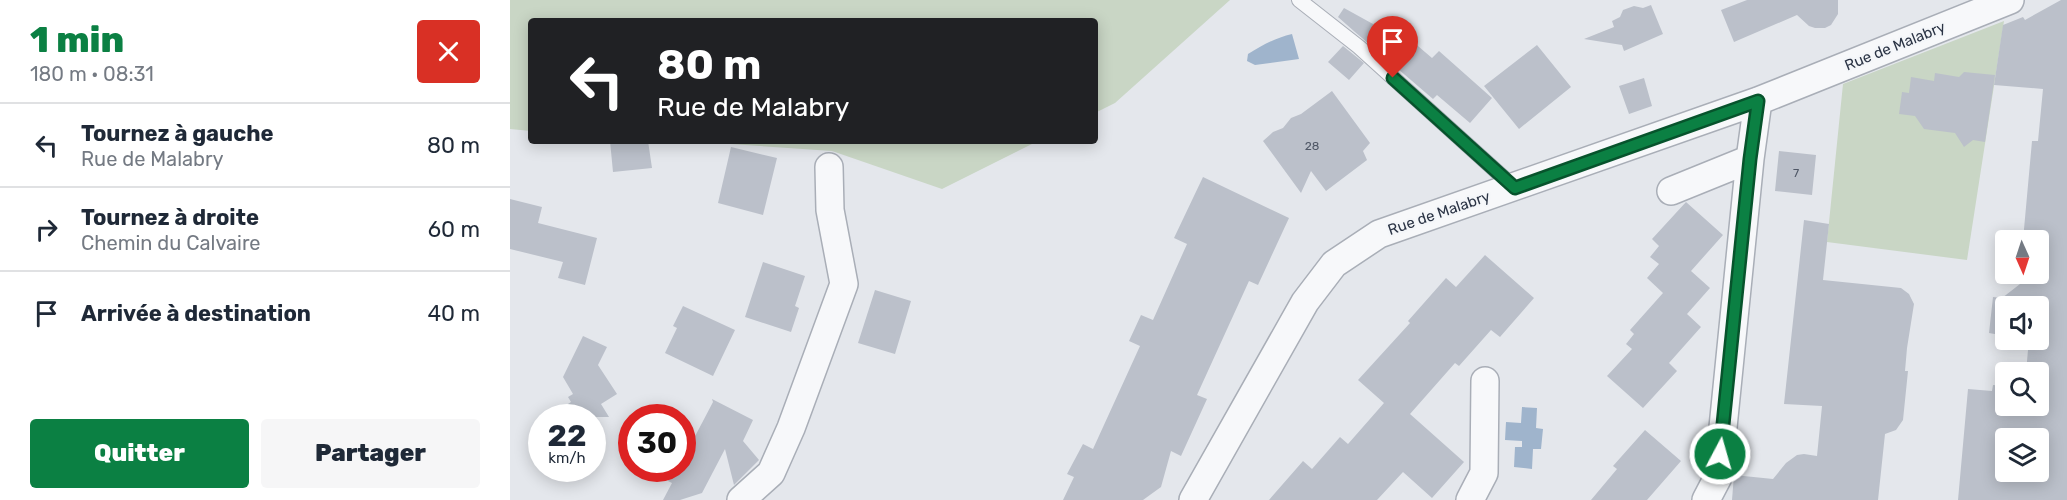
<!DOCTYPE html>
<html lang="fr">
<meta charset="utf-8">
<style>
body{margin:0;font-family:Rubik,sans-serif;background:#f6f6f7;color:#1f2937;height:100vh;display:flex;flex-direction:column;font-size:22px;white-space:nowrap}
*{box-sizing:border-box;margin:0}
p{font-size:20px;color:#747a83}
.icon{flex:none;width:33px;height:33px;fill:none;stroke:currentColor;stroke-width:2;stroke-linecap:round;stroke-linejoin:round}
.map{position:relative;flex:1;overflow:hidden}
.details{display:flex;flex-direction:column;background:#fff;width:510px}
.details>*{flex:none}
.hud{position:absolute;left:18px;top:18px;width:570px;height:126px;border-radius:6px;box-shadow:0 3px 15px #0003;background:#202124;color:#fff;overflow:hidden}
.needle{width:39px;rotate:177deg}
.tools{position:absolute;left:1485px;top:230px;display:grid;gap:12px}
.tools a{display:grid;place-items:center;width:54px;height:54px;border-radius:6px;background:#fff;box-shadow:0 3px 15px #0003;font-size:30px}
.speed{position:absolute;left:18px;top:404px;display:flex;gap:12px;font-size:30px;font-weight:700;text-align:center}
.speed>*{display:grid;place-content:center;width:78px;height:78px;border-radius:50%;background:#fff;box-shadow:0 3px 15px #0003;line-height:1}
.speed small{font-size:15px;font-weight:400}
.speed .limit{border:9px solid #d22;background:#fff;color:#111}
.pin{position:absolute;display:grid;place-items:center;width:51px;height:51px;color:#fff;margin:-62px -26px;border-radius:50% 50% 50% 0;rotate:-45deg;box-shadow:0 0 6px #0007}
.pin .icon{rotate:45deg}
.me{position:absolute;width:66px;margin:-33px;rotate:6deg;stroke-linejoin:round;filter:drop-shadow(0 0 4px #0008)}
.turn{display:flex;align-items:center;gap:21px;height:126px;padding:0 30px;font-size:27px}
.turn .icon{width:78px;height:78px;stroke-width:2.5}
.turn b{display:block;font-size:42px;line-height:51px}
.round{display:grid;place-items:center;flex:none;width:63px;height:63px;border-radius:6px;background:#f6f6f7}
.head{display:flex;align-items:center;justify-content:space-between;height:102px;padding:0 30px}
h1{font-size:36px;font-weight:800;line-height:45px;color:#0b8043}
.action{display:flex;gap:12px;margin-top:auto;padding:12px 30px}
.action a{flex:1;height:69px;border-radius:6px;background:#0b8043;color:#fff;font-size:24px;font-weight:800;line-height:69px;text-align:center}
.action a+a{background:#f6f6f7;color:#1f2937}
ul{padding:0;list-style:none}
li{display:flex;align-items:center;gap:18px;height:84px;padding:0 30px;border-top:2px solid #e0e1e3}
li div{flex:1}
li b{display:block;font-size:22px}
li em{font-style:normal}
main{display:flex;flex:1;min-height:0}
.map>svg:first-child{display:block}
.green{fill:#c9d6c5}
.water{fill:#9fb4cc}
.building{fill:#bbc0ca;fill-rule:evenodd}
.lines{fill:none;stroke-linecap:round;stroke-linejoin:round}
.service-casing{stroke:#a9aeb7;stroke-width:16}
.minor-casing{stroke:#a9aeb7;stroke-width:30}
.service{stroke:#f7f8fa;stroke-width:14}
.minor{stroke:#f7f8fa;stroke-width:27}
.route-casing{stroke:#07532c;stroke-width:15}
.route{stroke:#0b8043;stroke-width:10}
.labels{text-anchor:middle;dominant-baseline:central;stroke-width:4.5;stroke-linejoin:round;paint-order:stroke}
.number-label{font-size:12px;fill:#4f5766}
.street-label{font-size:15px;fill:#2b3445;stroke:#f4f6f9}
</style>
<main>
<section class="details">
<div class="head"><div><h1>1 min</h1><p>180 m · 08:31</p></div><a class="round" style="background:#d93025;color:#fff"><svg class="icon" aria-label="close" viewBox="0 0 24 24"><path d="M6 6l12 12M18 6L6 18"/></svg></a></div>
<ul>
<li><svg class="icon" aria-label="left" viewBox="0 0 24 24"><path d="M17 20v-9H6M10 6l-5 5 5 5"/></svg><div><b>Tournez à gauche</b><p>Rue de Malabry</p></div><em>80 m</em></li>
<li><svg class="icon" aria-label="right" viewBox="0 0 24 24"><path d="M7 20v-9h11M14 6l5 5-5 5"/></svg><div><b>Tournez à droite</b><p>Chemin du Calvaire</p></div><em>60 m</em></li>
<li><svg class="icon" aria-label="arrive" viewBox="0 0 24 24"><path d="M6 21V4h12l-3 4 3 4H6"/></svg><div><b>Arrivée à destination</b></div><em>40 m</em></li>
</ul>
<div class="action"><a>Quitter</a><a>Partager</a></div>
</section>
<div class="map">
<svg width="1557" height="500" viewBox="0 0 1557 500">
<rect width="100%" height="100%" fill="#e4e7ec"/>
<!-- green -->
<path class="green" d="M 0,0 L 720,0 L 605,103 L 585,113 L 585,21 L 21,21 L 21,131 L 0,129 Z
M 1494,21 L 1457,260 L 1317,242 L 1333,84 Z
M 176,141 L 528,141 L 432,189 L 322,151 Z"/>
<!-- water -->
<path class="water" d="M 782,34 L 789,59 L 745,65 L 737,61 L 738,54 C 753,45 765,38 782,34 Z
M 1012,407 L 1027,408 L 1026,428 L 1033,429 L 1031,449 L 1023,449 L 1022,469 L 1004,467 L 1005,447 L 1012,447 L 1012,441 L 995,440 L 996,422 L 1011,423 Z"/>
<!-- building -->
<path class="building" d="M 1237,0 L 1328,0 L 1328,14 L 1321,25 L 1315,28 L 1305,28 L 1299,26 L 1287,15 L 1224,42 L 1211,10 Z
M 1551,0 L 1557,0 L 1557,500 L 1448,500 L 1458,389 L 1482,391 L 1483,385 L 1496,386 L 1496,405 L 1528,405 L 1528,372 L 1516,372 L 1519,339 L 1528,339 L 1528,306 L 1496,306 L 1496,336 L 1479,333 L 1483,297 L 1492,298 L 1510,284 L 1511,273 L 1528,273 L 1528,240 L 1513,240 L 1522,141 L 1528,141 L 1533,89 L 1484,85 L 1493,25 L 1513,17 L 1515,20 ZM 1496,438 L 1528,438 L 1528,471 L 1496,471 Z
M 1141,5 L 1153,34 L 1114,51 L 1112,45 L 1074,39 L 1104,27 L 1102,21 L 1110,17 L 1113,10 L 1124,6 L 1133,8 Z
M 834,8 L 883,35 L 888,29 L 922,58 L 929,51 L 982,98 L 960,123 L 927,95 L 923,99 L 845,32 L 828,17 Z
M 1027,45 L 1061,87 L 1009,129 L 974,86 Z
M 833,46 L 854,63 L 839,80 L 818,62 Z
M 1454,72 L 1485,75 L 1475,142 L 1463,140 L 1454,147 L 1445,133 L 1414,129 L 1405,116 L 1389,114 L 1392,92 L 1399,93 L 1401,77 L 1424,81 L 1425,73 L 1449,77 Z
M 1134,78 L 1142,106 L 1119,114 L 1109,86 Z
M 822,91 L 860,143 L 853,151 L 857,160 L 816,191 L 801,171 L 791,193 L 753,141 L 763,132 L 773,128 L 781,118 L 791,114 Z
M 100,141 L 138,141 L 142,168 L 103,172 Z
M 221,147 L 267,158 L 253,215 L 208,203 Z
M 1269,151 L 1306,155 L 1302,195 L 1265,191 Z
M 693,177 L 779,218 L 748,285 L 739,281 L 687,395 L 697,399 L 671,456 L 661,451 L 651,487 L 633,500 L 553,500 L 564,477 L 557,474 L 573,444 L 583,449 L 630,346 L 619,341 L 631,315 L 643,320 L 677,244 L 664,238 Z
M 0,199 L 32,207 L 28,223 L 87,238 L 75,285 L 48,278 L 53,262 L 0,249 Z
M 1176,202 L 1213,235 L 1181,271 L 1200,288 L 1177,314 L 1191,327 L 1159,363 L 1167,371 L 1133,408 L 1097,376 L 1122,349 L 1116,344 L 1124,334 L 1120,330 L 1153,293 L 1137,278 L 1149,264 L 1140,257 L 1149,246 L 1142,239 Z
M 1294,220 L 1319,224 L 1313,280 L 1391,288 L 1399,294 L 1404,304 L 1397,348 L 1395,371 L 1398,371 L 1393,420 L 1386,430 L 1375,434 L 1368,500 L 1222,500 L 1224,475 L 1263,479 L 1276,463 L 1287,455 L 1294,454 L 1307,456 L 1312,406 L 1274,404 Z
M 975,255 L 1024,298 L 990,337 L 981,330 L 949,366 L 945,363 L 900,414 L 954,462 L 922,498 L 893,472 L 867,500 L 759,500 L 793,461 L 802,469 L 830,437 L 838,444 L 874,403 L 848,380 L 900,323 L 898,321 L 936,278 L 946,287 Z
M 253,262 L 295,276 L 285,306 L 289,308 L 281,332 L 235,317 Z
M 365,290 L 401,301 L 385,354 L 348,343 Z
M 173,306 L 225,330 L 203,376 L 155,353 L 167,328 L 163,326 Z
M 73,336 L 97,347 L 88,365 L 107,394 L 91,404 L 99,417 L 38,417 L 61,402 L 58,397 L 63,394 L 53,377 Z
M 202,399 L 243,420 L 233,441 L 249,460 L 224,485 L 215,449 L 192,493 L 170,500 L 153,500 L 162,483 L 158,481 L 164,468 L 172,468 L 172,451 L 178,440 L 182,442 L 203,402 Z
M 1135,430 L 1171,461 L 1137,500 L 1081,500 L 1107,469 L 1103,466 Z"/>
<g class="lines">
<defs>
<path id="service" d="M 789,0 L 849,47 L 1005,188"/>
<path id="minor" d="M 1161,191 L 1240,159
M 231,500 L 261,473 L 281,428 L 334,284 L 320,210 L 319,167
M 683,500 L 795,302 L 824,264 L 869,234 L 1248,101 L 1500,0
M 960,500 L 974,473 L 975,381
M 1196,500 L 1208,477 L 1240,159 L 1248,101"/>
</defs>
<!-- service casing -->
<use href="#service" class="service-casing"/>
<!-- minor casing -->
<use href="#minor" class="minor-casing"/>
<!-- service -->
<use href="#service" class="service"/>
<!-- minor -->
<use href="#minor" class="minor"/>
</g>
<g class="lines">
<defs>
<path id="route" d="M 883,78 L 1005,188 L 1248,101 L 1240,159 L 1210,454"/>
</defs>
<!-- route casing -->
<use href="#route" class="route-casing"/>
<!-- route -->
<use href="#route" class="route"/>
</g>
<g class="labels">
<!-- number labels -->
<g class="number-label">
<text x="802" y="146">28</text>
<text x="1286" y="173">7</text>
</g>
<!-- street labels -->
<g class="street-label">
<text transform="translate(1385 46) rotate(-22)">Rue de Malabry</text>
<text transform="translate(929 213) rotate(-19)">Rue de Malabry</text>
</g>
</g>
</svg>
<div class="tools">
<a><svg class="needle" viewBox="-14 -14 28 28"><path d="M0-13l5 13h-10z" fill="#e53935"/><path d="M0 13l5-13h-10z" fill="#747a83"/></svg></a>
<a><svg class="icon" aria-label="sound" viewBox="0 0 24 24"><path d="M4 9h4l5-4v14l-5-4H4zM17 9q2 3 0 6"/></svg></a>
<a><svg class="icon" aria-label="search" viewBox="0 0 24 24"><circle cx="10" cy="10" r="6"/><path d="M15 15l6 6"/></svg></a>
<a><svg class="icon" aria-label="layers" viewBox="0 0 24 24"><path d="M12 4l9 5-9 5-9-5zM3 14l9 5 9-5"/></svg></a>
</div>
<div class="speed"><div>22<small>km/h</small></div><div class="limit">30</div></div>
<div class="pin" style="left:883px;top:78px;background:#d93025"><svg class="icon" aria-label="arrive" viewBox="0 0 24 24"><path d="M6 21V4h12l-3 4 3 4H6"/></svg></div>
<svg class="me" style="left:1210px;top:454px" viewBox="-20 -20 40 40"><circle r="17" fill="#0b8043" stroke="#fff" stroke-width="3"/><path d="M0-11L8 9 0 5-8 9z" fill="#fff"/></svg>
<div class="hud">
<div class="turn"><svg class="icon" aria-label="left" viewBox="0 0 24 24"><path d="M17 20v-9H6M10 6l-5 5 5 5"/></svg><div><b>80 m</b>Rue de Malabry</div></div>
</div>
</div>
</main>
